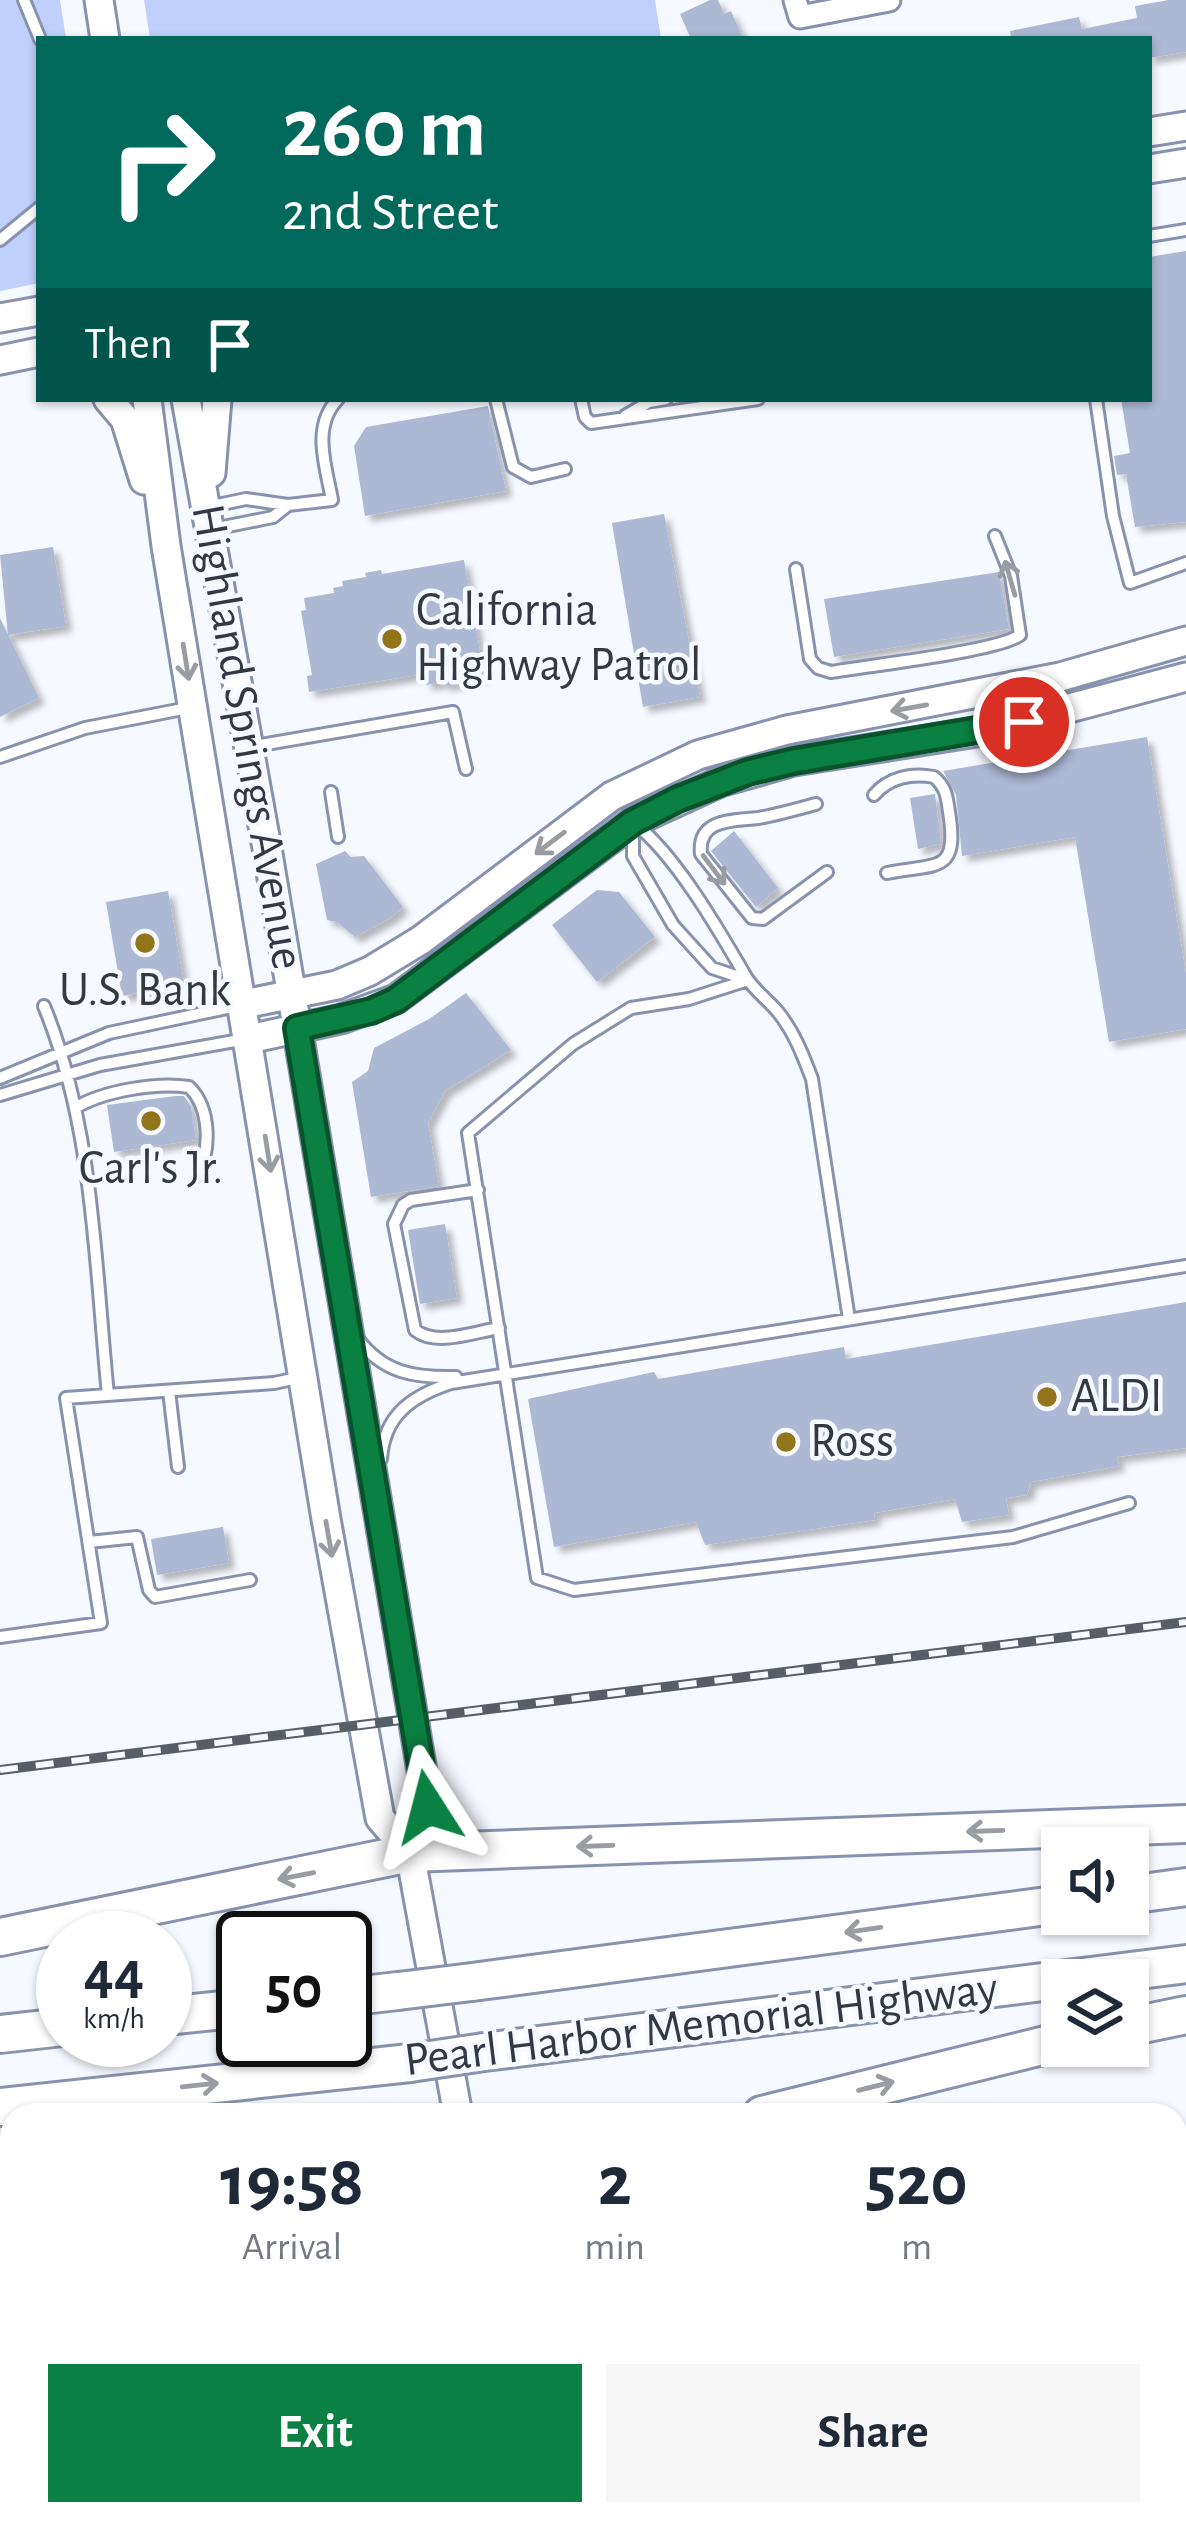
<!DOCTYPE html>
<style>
body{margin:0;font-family:"Alegreya Sans",sans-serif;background:#f6f6f7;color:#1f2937;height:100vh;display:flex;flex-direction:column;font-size:45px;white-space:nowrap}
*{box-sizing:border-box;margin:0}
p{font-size:39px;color:#747a83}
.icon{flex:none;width:66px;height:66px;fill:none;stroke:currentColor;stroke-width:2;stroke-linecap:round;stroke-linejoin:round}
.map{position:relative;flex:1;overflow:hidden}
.sheet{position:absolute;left:0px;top:2103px;width:1188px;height:423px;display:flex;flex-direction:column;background:#fff;border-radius:36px 36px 0 0;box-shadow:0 3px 9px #0004}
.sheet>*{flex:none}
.guide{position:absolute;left:36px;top:36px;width:1116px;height:366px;border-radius:0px;box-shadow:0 3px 9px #0004;background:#00695c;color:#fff;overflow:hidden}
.tools{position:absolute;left:1041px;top:1827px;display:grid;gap:24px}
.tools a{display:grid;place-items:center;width:108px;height:108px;border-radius:0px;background:#fff;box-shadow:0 3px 9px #0004;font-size:60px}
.speed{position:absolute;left:36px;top:1911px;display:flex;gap:24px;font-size:60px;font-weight:700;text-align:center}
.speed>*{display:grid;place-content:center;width:156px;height:156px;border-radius:50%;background:#fff;box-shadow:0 3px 9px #0004;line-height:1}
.speed small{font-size:30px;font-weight:400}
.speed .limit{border:6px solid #111;border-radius:18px;background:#fff;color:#111}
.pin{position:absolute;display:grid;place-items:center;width:102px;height:102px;color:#fff;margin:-51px;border:6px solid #fff;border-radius:50%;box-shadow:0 3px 12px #0007}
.me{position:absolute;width:132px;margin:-66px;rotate:351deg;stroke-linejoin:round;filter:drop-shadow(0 0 9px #0008)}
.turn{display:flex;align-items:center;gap:42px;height:252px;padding:0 48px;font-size:54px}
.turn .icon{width:156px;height:156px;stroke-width:2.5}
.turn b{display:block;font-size:84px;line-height:102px}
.then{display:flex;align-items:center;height:114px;padding:0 48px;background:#0003;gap:24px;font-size:45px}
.eta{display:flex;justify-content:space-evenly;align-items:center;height:204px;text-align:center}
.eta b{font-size:72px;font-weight:700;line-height:84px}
.cta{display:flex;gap:24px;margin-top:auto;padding:24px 48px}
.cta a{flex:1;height:138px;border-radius:0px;background:#0b8043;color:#fff;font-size:48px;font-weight:700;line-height:138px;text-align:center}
.cta a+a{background:#f6f6f7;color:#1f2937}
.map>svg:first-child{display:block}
.green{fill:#bfd0fd}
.building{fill:#adb8d4;filter:url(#shadow)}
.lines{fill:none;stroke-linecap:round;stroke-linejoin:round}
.lane-casing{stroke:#8892ae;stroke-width:16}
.street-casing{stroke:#8892ae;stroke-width:27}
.secondary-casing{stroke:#8892ae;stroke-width:33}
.highway-casing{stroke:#8892ae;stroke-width:42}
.lane{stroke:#fff;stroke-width:10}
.street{stroke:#fff;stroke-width:21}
.secondary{stroke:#fff;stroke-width:27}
.highway{stroke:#fff;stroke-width:36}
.rail-casing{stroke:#585d67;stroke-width:10}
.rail{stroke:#f6f9ff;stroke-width:6;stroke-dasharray:18;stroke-linecap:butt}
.highway-bridge-casing{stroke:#8892ae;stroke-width:42;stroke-linecap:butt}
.highway-bridge{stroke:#fff;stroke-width:36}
.oneway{stroke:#999ca1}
.route-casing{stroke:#07532c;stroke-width:30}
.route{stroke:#0b8043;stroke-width:21}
.poi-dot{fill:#92751b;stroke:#f6f9ff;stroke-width:4.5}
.labels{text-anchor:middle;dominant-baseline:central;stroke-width:9;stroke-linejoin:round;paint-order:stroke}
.poi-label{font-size:48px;fill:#333843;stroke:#f6f9ff;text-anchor:start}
.street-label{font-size:48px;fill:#333843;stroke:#f6f9ff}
</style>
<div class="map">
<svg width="1186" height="2524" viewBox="0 0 1186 2524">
<defs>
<filter id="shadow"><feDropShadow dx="6" dy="6" stdDeviation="3" flood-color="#0004"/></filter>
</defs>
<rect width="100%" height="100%" fill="#f6f9ff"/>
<!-- green -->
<path class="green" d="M 0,0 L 60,0 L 66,39 L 39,39 L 39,283 L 0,291 Z
M 144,0 L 655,0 L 661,39 L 150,39 Z"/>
<!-- building -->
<path class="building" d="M 710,0 L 718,0 L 724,14 L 731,11 L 743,39 L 691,39 L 680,14 Z
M 1169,0 L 1186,0 L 1186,52 L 1149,58 L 1149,39 L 1011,39 L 1010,31 L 1079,17 L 1082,29 L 1137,18 L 1135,6 Z
M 1186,251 L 1186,522 L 1135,527 L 1126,474 L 1117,475 L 1114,456 L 1130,453 L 1121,399 L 1149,399 L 1149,257 Z
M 488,406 L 506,491 L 365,516 L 354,446 L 366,427 Z
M 664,514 L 700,697 L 643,707 L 612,523 Z
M 53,547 L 66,626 L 8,635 L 0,555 Z
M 464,560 L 484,675 L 445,686 L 444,682 L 426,685 L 424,674 L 309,692 L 307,676 L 312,675 L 301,611 L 306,610 L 304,598 L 334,593 L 333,588 L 343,586 L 342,581 L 366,577 L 365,573 L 381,570 L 382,574 Z
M 999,572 L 1009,629 L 834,657 L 824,599 Z
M 0,618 L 39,698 L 0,717 Z
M 1147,737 L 1186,974 L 1186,1029 L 1109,1042 L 1075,837 L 962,856 L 956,795 L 943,771 Z
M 935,794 L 941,844 L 918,849 L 910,798 Z
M 734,831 L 778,888 L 756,907 L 711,851 Z
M 345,851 L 351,857 L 364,856 L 403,907 L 390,918 L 355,937 L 337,922 L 327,920 L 316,864 Z
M 597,890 L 619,892 L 655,937 L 597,982 L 552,925 Z
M 168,891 L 184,984 L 122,996 L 106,902 Z
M 466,993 L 511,1050 L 445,1091 L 428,1123 L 439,1186 L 371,1197 L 352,1082 L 368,1071 L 374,1048 L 429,1019 Z
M 175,1096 L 184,1096 L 191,1107 L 196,1140 L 114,1152 L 107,1105 Z
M 445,1224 L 457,1298 L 420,1304 L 408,1230 Z
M 1186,1302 L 1186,1448 L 1117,1457 L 1119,1466 L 1031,1482 L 1027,1495 L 1006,1498 L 1009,1515 L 962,1522 L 955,1499 L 874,1513 L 875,1520 L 705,1545 L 696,1522 L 554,1547 L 528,1399 L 654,1372 L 658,1379 L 844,1347 L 846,1359 Z
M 223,1527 L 229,1563 L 157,1575 L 151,1539 Z"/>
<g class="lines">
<defs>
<path id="lane" d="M 24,0 L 40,39
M 1149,236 L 1186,230
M 0,240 L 39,208
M 496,399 L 513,467 L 531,477 L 565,469
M 581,399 L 585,417 L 591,423 L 758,399
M 1096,399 L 1113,516 L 1130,583 L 1186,563
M 625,416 L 649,402 L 666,399
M 208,507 L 246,499 L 288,505 L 332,500 C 326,466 311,427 338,399
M 213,529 L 273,517 L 288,505
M 796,569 L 810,659 L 818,668 L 831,672 C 865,666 999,651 1020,635 L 1011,576 L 995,536
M 249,747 L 453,712 L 466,769
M 0,757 L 85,728 L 188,708
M 331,792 L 338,837
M 874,795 C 889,777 912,773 934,777 C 946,787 947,797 949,812 C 959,874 938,863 887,873
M 816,804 C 797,809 777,815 758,818 C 734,821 697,818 701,854 L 752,918 L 763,919 L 827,872
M 635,824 C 675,854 720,932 746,977 C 754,990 768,1000 778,1012 C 794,1032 803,1055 812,1079 L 849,1319
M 633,825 L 633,856 L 673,925 L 712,968 L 745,979
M 748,980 L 689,999 L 631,1008 L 573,1044 L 468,1133 L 537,1578 L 574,1590 L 1013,1537 L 1129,1503
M 44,1006 C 94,1128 95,1266 108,1395
M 0,1078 L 109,1033 L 241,1005
M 0,1095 L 100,1065 L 246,1039
M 75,1108 C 103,1091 156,1082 189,1087 C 211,1108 211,1151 197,1176
M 478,1190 L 411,1200 L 403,1205 L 394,1224 L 415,1330 C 436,1347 474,1332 499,1328
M 357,1338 C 383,1373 414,1378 456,1377
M 169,1391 L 178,1467
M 381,1459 C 384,1415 412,1396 451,1383 L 1186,1266
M 89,1542 L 137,1537 L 149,1590 L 155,1597 L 250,1580
M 0,1637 L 101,1623 L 66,1398 L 274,1383 L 302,1377
M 1176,2276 L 1186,2274
M 674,2514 L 676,2524"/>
<path id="street" d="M 795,0 L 800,17 L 889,0
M 0,2285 L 12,2284"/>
<path id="secondary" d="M 99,0 L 105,39
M 1149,132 L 1186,126
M 1149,169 L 1186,163
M 0,318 L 39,311
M 0,360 L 39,352
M 108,399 L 125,419 L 144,480
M 147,399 L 166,546 L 326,1519 L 380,1818 L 410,1853 L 458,2115
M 186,399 L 267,848 L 428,1807 L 410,1853
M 211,473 L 217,399
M 244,1004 L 337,985 L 370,971 L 421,940 L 612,796 L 698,755 L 787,730 L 1060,677 L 1186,641
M 249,1039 L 341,1019 L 396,999 L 633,822 L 720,782 L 794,761 L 983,731 L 1186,677
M 524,2514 L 526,2524"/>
<path id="highway" d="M 1128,1895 L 1186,1887
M 0,1937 L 410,1853 L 1186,1824
M 472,1982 L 1062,1904
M 345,1997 L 398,1991
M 165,2016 L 243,2008
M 1128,2027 L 1186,2015
M 0,2034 L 63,2027
M 484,2052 L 1186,1964
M 0,2107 L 410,2063
M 762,2115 L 1062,2041
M 0,2209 L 12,2208"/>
</defs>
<!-- lane casing -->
<use href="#lane" class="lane-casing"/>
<!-- street casing -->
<use href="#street" class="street-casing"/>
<!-- secondary casing -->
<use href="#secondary" class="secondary-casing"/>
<!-- highway casing -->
<use href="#highway" class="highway-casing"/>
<!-- lane -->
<use href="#lane" class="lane"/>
<!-- street -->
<use href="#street" class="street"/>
<!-- secondary -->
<use href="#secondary" class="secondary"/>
<!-- highway -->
<use href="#highway" class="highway"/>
<defs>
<path id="rail" d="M 0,1770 L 1186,1622"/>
</defs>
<!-- rail casing -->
<use href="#rail" class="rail-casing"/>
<!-- rail -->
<use href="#rail" class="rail"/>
<defs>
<path id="highway-bridge" d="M 398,1991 L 472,1982
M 410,2063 L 484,2052"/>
</defs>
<!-- highway-bridge casing -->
<use href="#highway-bridge" class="highway-bridge-casing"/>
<!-- highway-bridge -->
<use href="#highway-bridge" class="highway-bridge"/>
</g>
<!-- one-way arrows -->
<defs><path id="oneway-shaft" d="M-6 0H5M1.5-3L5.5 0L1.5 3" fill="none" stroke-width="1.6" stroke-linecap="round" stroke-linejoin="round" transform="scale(3)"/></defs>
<g class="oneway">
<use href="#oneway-shaft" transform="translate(1010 578) rotate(-106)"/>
<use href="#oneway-shaft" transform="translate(186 662) rotate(81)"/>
<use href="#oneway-shaft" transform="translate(909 708) rotate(170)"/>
<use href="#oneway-shaft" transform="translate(550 843) rotate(143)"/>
<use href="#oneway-shaft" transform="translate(714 870) rotate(53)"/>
<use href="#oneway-shaft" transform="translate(268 1154) rotate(81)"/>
<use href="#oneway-shaft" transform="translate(329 1539) rotate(80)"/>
<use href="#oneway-shaft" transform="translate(985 1831) rotate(178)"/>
<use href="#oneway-shaft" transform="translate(595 1846) rotate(178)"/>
<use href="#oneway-shaft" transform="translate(296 1876) rotate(169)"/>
<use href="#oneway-shaft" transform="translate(863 1930) rotate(172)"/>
<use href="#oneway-shaft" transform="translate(200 2085) rotate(-6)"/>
<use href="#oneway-shaft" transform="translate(876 2086) rotate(-14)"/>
</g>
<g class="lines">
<defs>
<path id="route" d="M 428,1807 L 297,1028 L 371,1011 L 396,1000 L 633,822 L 678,799 L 748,772 L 794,761 L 1024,722"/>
</defs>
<!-- route casing -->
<use href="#route" class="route-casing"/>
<!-- route -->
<use href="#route" class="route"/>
</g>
<!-- markers -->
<g class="poi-dot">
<circle cx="392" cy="639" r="12"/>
<circle cx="145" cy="943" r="12"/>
<circle cx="151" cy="1121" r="12"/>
<circle cx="1047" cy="1397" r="12"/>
<circle cx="786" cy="1442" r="12"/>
</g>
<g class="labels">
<!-- poi labels -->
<g class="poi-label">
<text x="416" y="611">California<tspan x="416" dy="55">Highway Patrol</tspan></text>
<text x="145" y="991" text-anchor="middle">U.S. Bank</text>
<text x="151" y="1169" text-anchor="middle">Carl's Jr.</text>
<text x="1071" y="1397">ALDI</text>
<text x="810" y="1442">Ross</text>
</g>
<!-- street labels -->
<g class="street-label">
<text transform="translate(247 737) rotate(80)">Highland Springs Avenue</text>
<text transform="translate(701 2025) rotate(-7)">Pearl Harbor Memorial Highway</text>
</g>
</g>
</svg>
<div class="tools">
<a><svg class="icon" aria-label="sound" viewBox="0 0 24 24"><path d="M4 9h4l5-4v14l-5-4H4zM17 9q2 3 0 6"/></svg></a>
<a><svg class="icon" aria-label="layers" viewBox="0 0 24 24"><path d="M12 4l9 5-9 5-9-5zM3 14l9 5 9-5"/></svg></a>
</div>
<div class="speed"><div>44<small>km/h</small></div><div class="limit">50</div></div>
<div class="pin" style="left:1024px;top:722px;background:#d93025"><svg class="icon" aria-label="arrive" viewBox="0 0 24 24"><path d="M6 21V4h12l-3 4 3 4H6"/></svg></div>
<svg class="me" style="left:428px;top:1807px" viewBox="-20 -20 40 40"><path d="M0-17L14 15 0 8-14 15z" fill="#0b8043" stroke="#fff" stroke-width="4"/></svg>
<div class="guide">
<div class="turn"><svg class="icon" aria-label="right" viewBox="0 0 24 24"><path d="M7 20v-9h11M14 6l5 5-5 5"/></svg><div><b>260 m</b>2nd Street</div></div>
<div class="then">Then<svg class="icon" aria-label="arrive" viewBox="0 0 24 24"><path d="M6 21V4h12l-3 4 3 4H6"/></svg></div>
</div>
<section class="sheet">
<div class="eta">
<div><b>19:58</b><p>Arrival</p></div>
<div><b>2</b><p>min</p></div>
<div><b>520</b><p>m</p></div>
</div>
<div class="cta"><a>Exit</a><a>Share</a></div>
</section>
</div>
